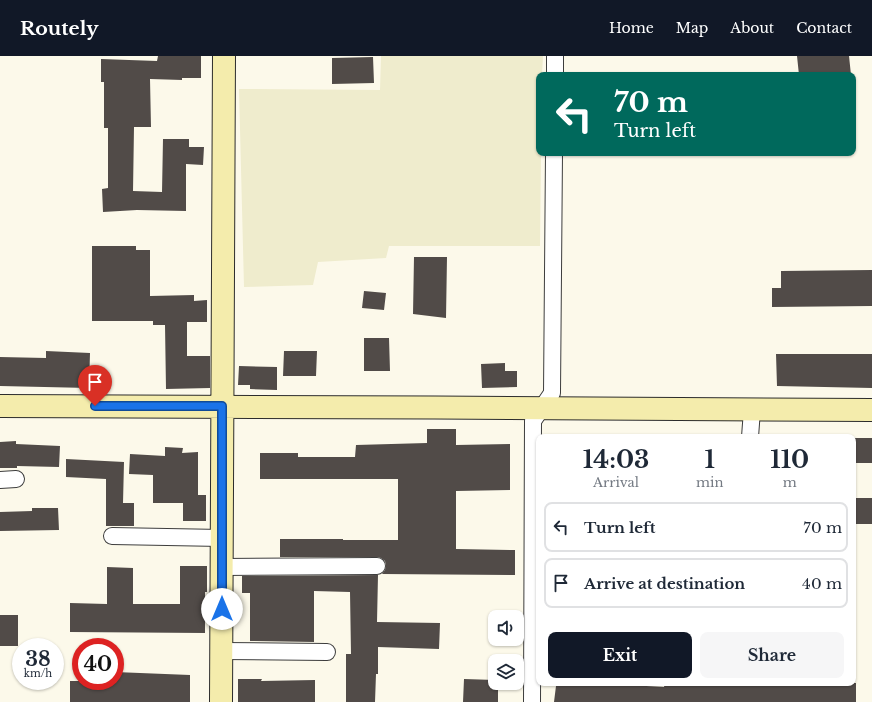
<!DOCTYPE html>
<style>
body{margin:0;font-family:"Libre Baskerville",serif;background:#f6f6f7;color:#1f2937;height:100vh;display:flex;flex-direction:column;font-size:15px;white-space:nowrap}
*{box-sizing:border-box;margin:0}
p{font-size:13px;color:#747a83}
.icon{flex:none;width:22px;height:22px;fill:none;stroke:currentColor;stroke-width:2;stroke-linecap:round;stroke-linejoin:round}
.map{position:relative;flex:1;overflow:hidden}
.side{position:absolute;left:536px;top:378px;width:320px;height:252px;display:flex;flex-direction:column;background:#fff;border-radius:8px;box-shadow:0 1px 3px #0004}
.side>*{flex:none}
.top-card{position:absolute;left:536px;top:16px;width:320px;height:84px;border-radius:8px;box-shadow:0 1px 3px #0004;background:#00695c;color:#fff;overflow:hidden}
.controls{position:absolute;left:488px;top:554px;display:grid;gap:8px}
.controls a{display:grid;place-items:center;width:36px;height:36px;border-radius:8px;background:#fff;box-shadow:0 1px 3px #0004;font-size:20px}
.speed{position:absolute;left:12px;top:582px;display:flex;gap:8px;font-size:20px;font-weight:700;text-align:center}
.speed>*{display:grid;place-content:center;width:52px;height:52px;border-radius:50%;background:#fff;box-shadow:0 1px 3px #0004;line-height:1}
.speed small{font-size:10px;font-weight:400}
.speed .limit{border:6px solid #d22;background:#fff;color:#111}
.pin{position:absolute;display:grid;place-items:center;width:34px;height:34px;color:#fff;margin:-41px -17px;border-radius:50% 50% 50% 0;rotate:-45deg;box-shadow:0 0 4px #0007}
.pin .icon{rotate:45deg}
.me{position:absolute;width:44px;margin:-22px;rotate:0deg;stroke-linejoin:round;filter:drop-shadow(0 0 3px #0008)}
.turn{display:flex;align-items:center;gap:14px;height:84px;padding:0 12px;font-size:18px}
.turn .icon{width:52px;height:52px;stroke-width:2.5}
.turn b{display:block;font-size:28px;line-height:34px}
.eta{display:flex;justify-content:space-evenly;align-items:center;height:68px;text-align:center}
.eta b{font-size:24px;font-weight:800;line-height:28px}
.button{display:flex;gap:8px;margin-top:auto;padding:8px 12px}
.button a{flex:1;height:46px;border-radius:8px;background:#111827;color:#fff;font-size:16px;font-weight:800;line-height:46px;text-align:center}
.button a+a{background:#f6f6f7;color:#1f2937}
ul{padding:0;list-style:none}
li{display:flex;align-items:center;gap:12px;height:50px;margin:0 8px 6px;padding:0 4px;border:2px solid #e0e1e3;border-radius:8px}
li div{flex:1}
li b{display:block;font-size:15px}
li em{font-style:normal}
header{display:flex;align-items:center;gap:24px;box-sizing:border-box;height:56px;padding:0 20px;background:#111827;color:#fff}
header strong{font-size:19px}
nav{display:flex;gap:22px;margin-inline-start:auto;font-size:14px}
.map>svg:first-child{display:block}
.farmland{fill:#efeccd}
.building{fill:#514b48}
.lines{fill:none;stroke-linecap:round;stroke-linejoin:round}
.street-casing{stroke:#3d3d3d;stroke-width:18}
.secondary-casing{stroke:#2c2c2c;stroke-width:24}
.street{stroke:#fff;stroke-width:16}
.secondary{stroke:#f4ecac;stroke-width:22}
.route-casing{stroke:#114b97;stroke-width:10}
.route{stroke:#1a73e8;stroke-width:7}
</style>
<header>
<strong>Routely</strong>
<nav><a>Home</a><a>Map</a><a>About</a><a>Contact</a></nav>
</header>
<div class="map">
<svg width="872" height="646" viewBox="0 0 872 646">
<rect width="100%" height="100%" fill="#fcf9ea"/>
<!-- farmland -->
<path class="farmland" d="M 381,0 L 543,0 L 542,19 L 539,19 L 539,97 L 541,97 L 540,190 L 389,190 L 386,202 L 318,206 L 313,229 L 244,231 L 239,33 L 380,34 Z"/>
<!-- building -->
<path class="building" d="M 158,0 L 201,0 L 201,22 L 182,22 L 182,24 L 150,23 L 151,71 L 134,71 L 133,135 L 162,136 L 163,83 L 189,83 L 189,91 L 204,91 L 203,109 L 186,108 L 186,155 L 137,154 L 103,156 L 102,133 L 108,132 L 108,72 L 104,72 L 104,26 L 101,26 L 101,3 L 157,5 Z
M 797,0 L 849,0 L 851,19 L 799,19 Z
M 373,1 L 374,27 L 332,28 L 332,2 Z
M 92,190 L 136,190 L 136,194 L 150,194 L 150,240 L 194,239 L 194,245 L 207,244 L 207,266 L 187,266 L 187,300 L 210,300 L 210,332 L 166,333 L 165,269 L 153,269 L 153,265 L 92,265 Z
M 414,201 L 447,201 L 446,262 L 413,258 Z
M 872,214 L 872,250 L 772,251 L 772,232 L 781,232 L 781,215 Z
M 364,235 L 386,237 L 384,254 L 362,252 Z
M 364,282 L 389,282 L 390,315 L 364,315 Z
M 46,295 L 90,297 L 89,332 L 0,330 L 0,301 L 46,302 Z
M 284,295 L 317,295 L 316,320 L 283,320 Z
M 776,298 L 872,298 L 872,332 L 777,330 Z
M 505,307 L 505,315 L 517,315 L 517,331 L 482,332 L 481,308 Z
M 239,310 L 277,311 L 277,334 L 250,333 L 250,329 L 238,329 Z
M 427,373 L 456,373 L 456,389 L 510,388 L 510,434 L 456,435 L 456,493 L 515,494 L 515,519 L 382,518 L 385,514 L 386,510 L 385,505 L 381,502 L 377,501 L 280,501 L 280,483 L 343,483 L 343,484 L 398,484 L 398,423 L 260,423 L 260,397 L 298,397 L 298,401 L 355,401 L 356,389 L 427,387 Z
M 853,382 L 872,382 L 872,407 L 853,407 Z
M 16,385 L 16,388 L 60,390 L 59,411 L 17,410 L 17,412 L 0,412 L 0,386 Z
M 165,391 L 183,392 L 182,397 L 198,396 L 198,439 L 206,439 L 206,465 L 183,465 L 183,447 L 153,447 L 153,419 L 129,418 L 130,398 L 165,400 Z
M 66,403 L 124,406 L 123,447 L 134,447 L 134,470 L 106,470 L 106,423 L 66,421 Z
M 853,442 L 872,442 L 872,468 L 853,468 Z
M 32,452 L 58,452 L 59,474 L 0,475 L 0,456 L 32,455 Z
M 180,510 L 207,510 L 207,536 L 205,536 L 205,577 L 70,576 L 70,547 L 107,548 L 107,511 L 133,512 L 133,548 L 180,548 Z
M 378,519 L 377,566 L 440,567 L 439,593 L 378,591 L 378,618 L 376,618 L 375,646 L 346,646 L 346,598 L 351,598 L 350,536 L 314,535 L 314,586 L 250,585 L 250,537 L 242,537 L 242,520 Z
M 0,559 L 18,559 L 18,590 L 0,590 Z
M 115,616 L 190,619 L 190,646 L 70,646 L 70,625 L 115,625 Z
M 238,623 L 262,623 L 261,625 L 315,624 L 315,646 L 238,646 Z
M 464,623 L 495,624 L 495,627 L 498,627 L 498,646 L 463,646 Z
M 665,627 L 856,627 L 856,646 L 554,646 L 556,630 L 611,630 L 611,628 L 664,631 Z"/>
<g class="lines">
<defs>
<path id="street" d="M 555,19 L 555,0
M 750,381 L 752,354
M 0,424 L 16,423
M 112,480 L 222,482
M 222,511 L 377,510
M 221,595 L 327,596
M 532,646 L 533,365 L 552,337 L 554,97"/>
<path id="secondary" d="M 0,350 C 291,350 581,353 872,354
M 221,646 L 224,0"/>
</defs>
<!-- street casing -->
<use href="#street" class="street-casing"/>
<!-- secondary casing -->
<use href="#secondary" class="secondary-casing"/>
<!-- street -->
<use href="#street" class="street"/>
<!-- secondary -->
<use href="#secondary" class="secondary"/>
</g>
<g class="lines">
<defs>
<path id="route" d="M 95,350 L 222,350 L 222,553"/>
</defs>
<!-- route casing -->
<use href="#route" class="route-casing"/>
<!-- route -->
<use href="#route" class="route"/>
</g>
</svg>
<div class="controls">
<a><svg class="icon" aria-label="sound" viewBox="0 0 24 24"><path d="M4 9h4l5-4v14l-5-4H4zM17 9q2 3 0 6"/></svg></a>
<a><svg class="icon" aria-label="layers" viewBox="0 0 24 24"><path d="M12 4l9 5-9 5-9-5zM3 14l9 5 9-5"/></svg></a>
</div>
<div class="speed"><div>38<small>km/h</small></div><div class="limit">40</div></div>
<div class="pin" style="left:95px;top:350px;background:#d93025"><svg class="icon" aria-label="arrive" viewBox="0 0 24 24"><path d="M6 21V4h12l-3 4 3 4H6"/></svg></div>
<svg class="me" style="left:222px;top:553px" viewBox="-20 -20 40 40"><circle r="19" fill="#fff"/><path d="M0-13L10 11 0 6-10 11z" fill="#1a73e8"/></svg>
<div class="top-card">
<div class="turn"><svg class="icon" aria-label="left" viewBox="0 0 24 24"><path d="M17 20v-9H6M10 6l-5 5 5 5"/></svg><div><b>70 m</b>Turn left</div></div>
</div>
<section class="side">
<div class="eta">
<div><b>14:03</b><p>Arrival</p></div>
<div><b>1</b><p>min</p></div>
<div><b>110</b><p>m</p></div>
</div>
<ul>
<li><svg class="icon" aria-label="left" viewBox="0 0 24 24"><path d="M17 20v-9H6M10 6l-5 5 5 5"/></svg><div><b>Turn left</b></div><em>70 m</em></li>
<li><svg class="icon" aria-label="arrive" viewBox="0 0 24 24"><path d="M6 21V4h12l-3 4 3 4H6"/></svg><div><b>Arrive at destination</b></div><em>40 m</em></li>
</ul>
<div class="button"><a>Exit</a><a>Share</a></div>
</section>
</div>
